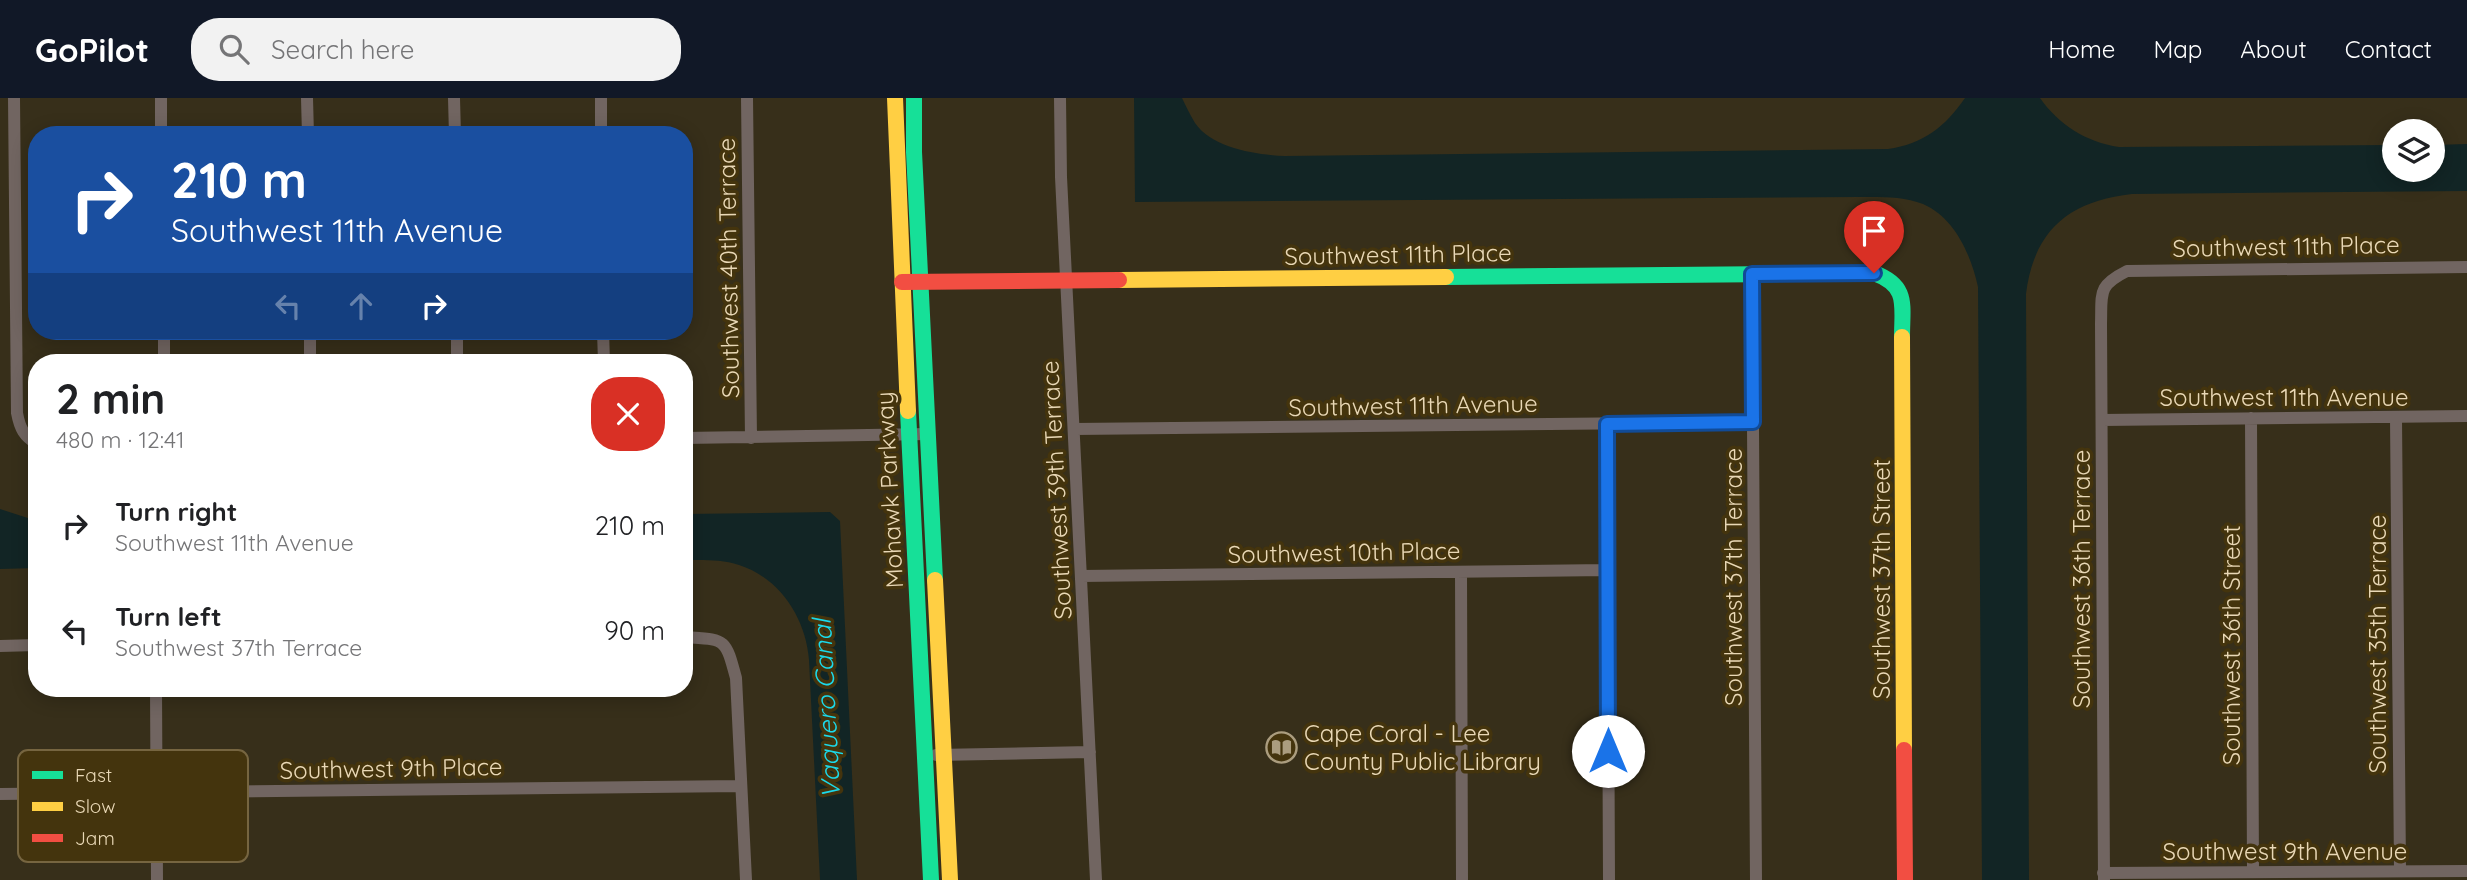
<!DOCTYPE html>
<meta charset="utf-8">
<style>
body{margin:0;font-family:Quicksand,sans-serif;background:#f2f2f2;color:#202124;height:100vh;display:flex;flex-direction:column;font-size:26px;white-space:nowrap}
*{box-sizing:border-box;margin:0}
p{font-size:23px;color:#757577}
.icon{flex:none;width:38px;height:38px;fill:none;stroke:currentColor;stroke-width:2;stroke-linecap:round;stroke-linejoin:round}
.map{position:relative;flex:1;overflow:hidden}
.details{position:absolute;left:28px;top:256px;width:665px;height:343px;display:flex;flex-direction:column;background:#fff;border-radius:28px;box-shadow:0 4px 18px #0003}
.details>*{flex:none}
.banner{position:absolute;left:28px;top:28px;width:665px;height:214px;border-radius:28px;box-shadow:0 4px 18px #0003;background:#1a4fa0;color:#fff;overflow:hidden}
.controls{position:absolute;left:2382px;top:21px;display:grid;gap:14px}
.controls a{display:grid;place-items:center;width:63px;height:63px;border-radius:50%;background:#fff;box-shadow:0 4px 18px #0003;font-size:35px}
.pin{position:absolute;display:grid;place-items:center;width:60px;height:60px;color:#fff;margin:-72px -30px;border-radius:50% 50% 50% 0;rotate:-45deg;box-shadow:0 0 7px #0007}
.pin .icon{rotate:45deg}
.me{position:absolute;width:77px;margin:-38px;rotate:0deg;stroke-linejoin:round;filter:drop-shadow(0 0 5px #0008)}
.turn{display:flex;align-items:center;gap:24px;height:147px;padding:0 28px;font-size:32px}
.turn .icon{width:91px;height:91px;stroke-width:2.5}
.turn b{display:block;font-size:49px;line-height:60px}
.lanes{display:flex;align-items:center;height:66px;padding:0 28px;background:#0003;justify-content:center;gap:35px;direction:ltr}
.lanes .off{opacity:.35}
.round{display:grid;place-items:center;flex:none;width:74px;height:74px;border-radius:28px;background:#f2f2f2}
.summary{display:flex;align-items:center;justify-content:space-between;height:119px;padding:0 28px}
h1{font-size:42px;font-weight:700;line-height:52px}
ul{padding:0;list-style:none}
li{display:flex;align-items:center;gap:21px;height:105px;padding:0 28px}
li div{flex:1}
li b{display:block;font-size:26px}
li em{font-style:normal}
header{display:flex;align-items:center;gap:42px;box-sizing:border-box;height:98px;padding:0 35px;background:#111827;color:#fff}
header strong{font-size:33px}
nav{display:flex;gap:38px;margin-inline-start:auto;font-size:24px}
.search{width:490px;height:63px;background:#f2f2f2;display:flex;align-items:center;gap:18px;box-sizing:border-box;padding:0 24px;border-radius:28px;color:#757577;font-size:26px}
.map>svg:first-child{display:block}
.water{fill:#122525}
.lines{fill:none;stroke-linecap:round;stroke-linejoin:round}
.street{stroke:#716561;stroke-width:12}
.fast{stroke:#16e098;stroke-width:16}
.slow{stroke:#ffcf43;stroke-width:16}
.jam{stroke:#f24e42;stroke-width:16}
.route-casing{stroke:#114b97;stroke-width:18}
.route{stroke:#1a73e8;stroke-width:12}
.labels{text-anchor:middle;dominant-baseline:central;stroke-width:7;stroke-linejoin:round;paint-order:stroke}
.street-label{font-size:24px;fill:#e9d8b6;stroke:#44340d}
.poi-label{font-size:24px;fill:#e9d8b6;stroke:#44340d;text-anchor:start}
.water-label{font-size:26px;font-style:italic;fill:#1bdaeb;stroke:#44340d}
.key{fill:#44340d;stroke:#766540;stroke-width:2}
.key-label{font-size:19px;fill:#e9d8b6}
</style>
<header>
<strong>GoPilot</strong>
<div class="search"><svg class="icon" aria-label="search" viewBox="0 0 24 24"><circle cx="10" cy="10" r="6"/><path d="M15 15l6 6"/></svg>Search here</div>
<nav><a>Home</a><a>Map</a><a>About</a><a>Contact</a></nav>
</header>
<div class="map">
<svg width="2467" height="782" viewBox="0 0 2467 782">
<rect width="100%" height="100%" fill="#372f1a"/>
<!-- water -->
<path class="water" d="M 1134,0 L 1182,0 C 1186,8 1190,17 1195,25 C 1212,50 1257,57 1285,58 L 1888,51 C 1923,46 1945,29 1965,0 L 2040,0 C 2059,27 2086,44 2119,49 L 2394,47 L 2394,72 L 2432,72 L 2433,47 L 2467,46 L 2467,93 L 2132,96 C 2069,103 2034,132 2026,196 L 2029,782 L 1982,782 L 1978,189 C 1971,157 1955,120 1923,106 C 1903,98 1879,99 1858,99 L 1135,104 Z
M 0,411 L 37,423 L 37,470 L 0,471 Z
M 830,414 L 840,423 L 857,782 L 820,782 L 809,562 C 806,521 780,480 739,467 C 721,461 703,462 684,462 L 684,416 Z"/>
<g class="lines">
<!-- street -->
<path class="street" d="M 14,0 L 17,315 C 20,331 24,338 37,346
M 161,0 L 161,37
M 307,0 L 308,37
M 454,0 L 455,37
M 601,0 L 601,37
M 747,0 L 751,340
M 1060,0 L 1061,79 L 1096,782
M 1752,176 L 1756,782
M 164,233 L 164,264
M 310,233 L 310,264
M 457,233 L 457,264
M 603,233 L 604,264
M 2251,320 L 2253,774
M 2396,320 L 2400,772
M 2102,322 L 2467,318
M 1607,326 L 1609,782
M 1074,331 L 1753,324
M 684,340 L 929,336
M 1461,474 L 1462,782
M 1081,478 L 1607,472
M 684,539 C 726,542 725,539 736,580 L 746,782
M 0,548 L 37,547
M 156,590 L 157,782
M 936,657 L 1090,654
M 0,696 L 741,688
M 2103,775 L 2467,773
M 2104,782 L 2101,226 C 2102,195 2097,188 2127,173 L 2467,169"/>
<!-- fast -->
<path class="fast" d="M 914,0 L 914,54 L 935,482
M 1446,179 L 1874,175 C 1909,188 1902,207 1902,239
M 908,313 L 931,782"/>
<!-- slow -->
<path class="slow" d="M 895,0 L 908,313
M 1119,182 L 1446,179
M 1902,239 L 1904,652
M 935,482 L 950,782"/>
<!-- jam -->
<path class="jam" d="M 902,184 L 1119,182
M 1904,652 L 1905,782"/>
</g>
<g class="lines">
<defs>
<path id="route" d="M 1608,653 L 1607,326 L 1753,324 L 1752,176 L 1874,175"/>
</defs>
<!-- route casing -->
<use href="#route" class="route-casing"/>
<!-- route -->
<use href="#route" class="route"/>
</g>
<!-- icons -->
<defs>
<symbol id="library-ring" viewBox="-11 -11 22 22"><circle r="9.5" fill="#44340d" stroke="#ab9d7f" stroke-width="1.5"/><path d="M-6-4Q-3-5.5-.7-3.5V5Q-3 3-6 4ZM6-4Q3-5.5 .7-3.5V5Q3 3 6 4Z" fill="#ab9d7f"/></symbol>
</defs>
<g fill-rule="evenodd">
<use href="#library-ring" x="1264" y="632" width="35" height="35"/>
</g>
<g class="labels">
<!-- street labels -->
<g class="street-label">
<text transform="translate(2286 148) rotate(-1)">Southwest 11th Place</text>
<text transform="translate(1398 156) rotate(-1)">Southwest 11th Place</text>
<text transform="translate(728 170) rotate(-91)">Southwest 40th Terrace</text>
<text x="2284" y="299">Southwest 11th Avenue</text>
<text transform="translate(1413 307) rotate(-1)">Southwest 11th Avenue</text>
<text transform="translate(889 392) rotate(-93)">Mohawk Parkway</text>
<text transform="translate(1056 392) rotate(-93)">Southwest 39th Terrace</text>
<text transform="translate(1344 454) rotate(-1)">Southwest 10th Place</text>
<text transform="translate(1733 479) rotate(-90)">Southwest 37th Terrace</text>
<text transform="translate(1881 481) rotate(-90)">Southwest 37th Street</text>
<text transform="translate(2081 481) rotate(-90)">Southwest 36th Terrace</text>
<text transform="translate(2377 546) rotate(-90)">Southwest 35th Terrace</text>
<text transform="translate(2231 547) rotate(-90)">Southwest 36th Street</text>
<text transform="translate(391 670) rotate(-1)">Southwest 9th Place</text>
<text x="2285" y="753">Southwest 9th Avenue</text>
</g>
<!-- poi labels -->
<g class="poi-label">
<text x="1304" y="635">Cape Coral - Lee<tspan x="1304" dy="28">County Public Library</tspan></text>
</g>
<!-- water labels -->
<g class="water-label">
<text transform="translate(826 611) rotate(-93)">Vaquero Canal</text>
</g>
</g>
<!-- legend -->
<rect x="18" y="652" width="230" height="112" rx="10" class="key"/>
<rect x="32" y="673" width="31" height="8" fill="#16e098"/>
<rect x="32" y="704" width="31" height="9" fill="#ffcf43"/>
<rect x="32" y="736" width="31" height="8" fill="#f24e42"/>
<g class="key-label">
<text x="75" y="684">Fast</text>
<text x="75" y="715">Slow</text>
<text x="75" y="747">Jam</text>
</g>
</svg>
<div class="controls">
<a><svg class="icon" aria-label="layers" viewBox="0 0 24 24"><path d="M12 4l9 5-9 5-9-5zM3 14l9 5 9-5"/></svg></a>
</div>
<div class="pin" style="left:1874px;top:175px;background:#d93025"><svg class="icon" aria-label="arrive" viewBox="0 0 24 24"><path d="M6 21V4h12l-3 4 3 4H6"/></svg></div>
<svg class="me" style="left:1608px;top:653px" viewBox="-20 -20 40 40"><circle r="19" fill="#fff"/><path d="M0-13L10 11 0 6-10 11z" fill="#1a73e8"/></svg>
<div class="banner">
<div class="turn"><svg class="icon" aria-label="right" viewBox="0 0 24 24"><path d="M7 20v-9h11M14 6l5 5-5 5"/></svg><div><b>210 m</b>Southwest 11th Avenue</div></div>
<div class="lanes"><svg class="icon off" aria-label="left" viewBox="0 0 24 24"><path d="M17 20v-9H6M10 6l-5 5 5 5"/></svg><svg class="icon off" aria-label="ahead" viewBox="0 0 24 24"><path d="M12 20V5M6 11l6-6 6 6"/></svg><svg class="icon" aria-label="right" viewBox="0 0 24 24"><path d="M7 20v-9h11M14 6l5 5-5 5"/></svg></div>
</div>
<section class="details">
<div class="summary"><div><h1>2 min</h1><p>480 m · 12:41</p></div><a class="round" style="background:#d93025;color:#fff"><svg class="icon" aria-label="close" viewBox="0 0 24 24"><path d="M6 6l12 12M18 6L6 18"/></svg></a></div>
<ul>
<li><svg class="icon" aria-label="right" viewBox="0 0 24 24"><path d="M7 20v-9h11M14 6l5 5-5 5"/></svg><div><b>Turn right</b><p>Southwest 11th Avenue</p></div><em>210 m</em></li>
<li><svg class="icon" aria-label="left" viewBox="0 0 24 24"><path d="M17 20v-9H6M10 6l-5 5 5 5"/></svg><div><b>Turn left</b><p>Southwest 37th Terrace</p></div><em>90 m</em></li>
</ul>
</section>
</div>
